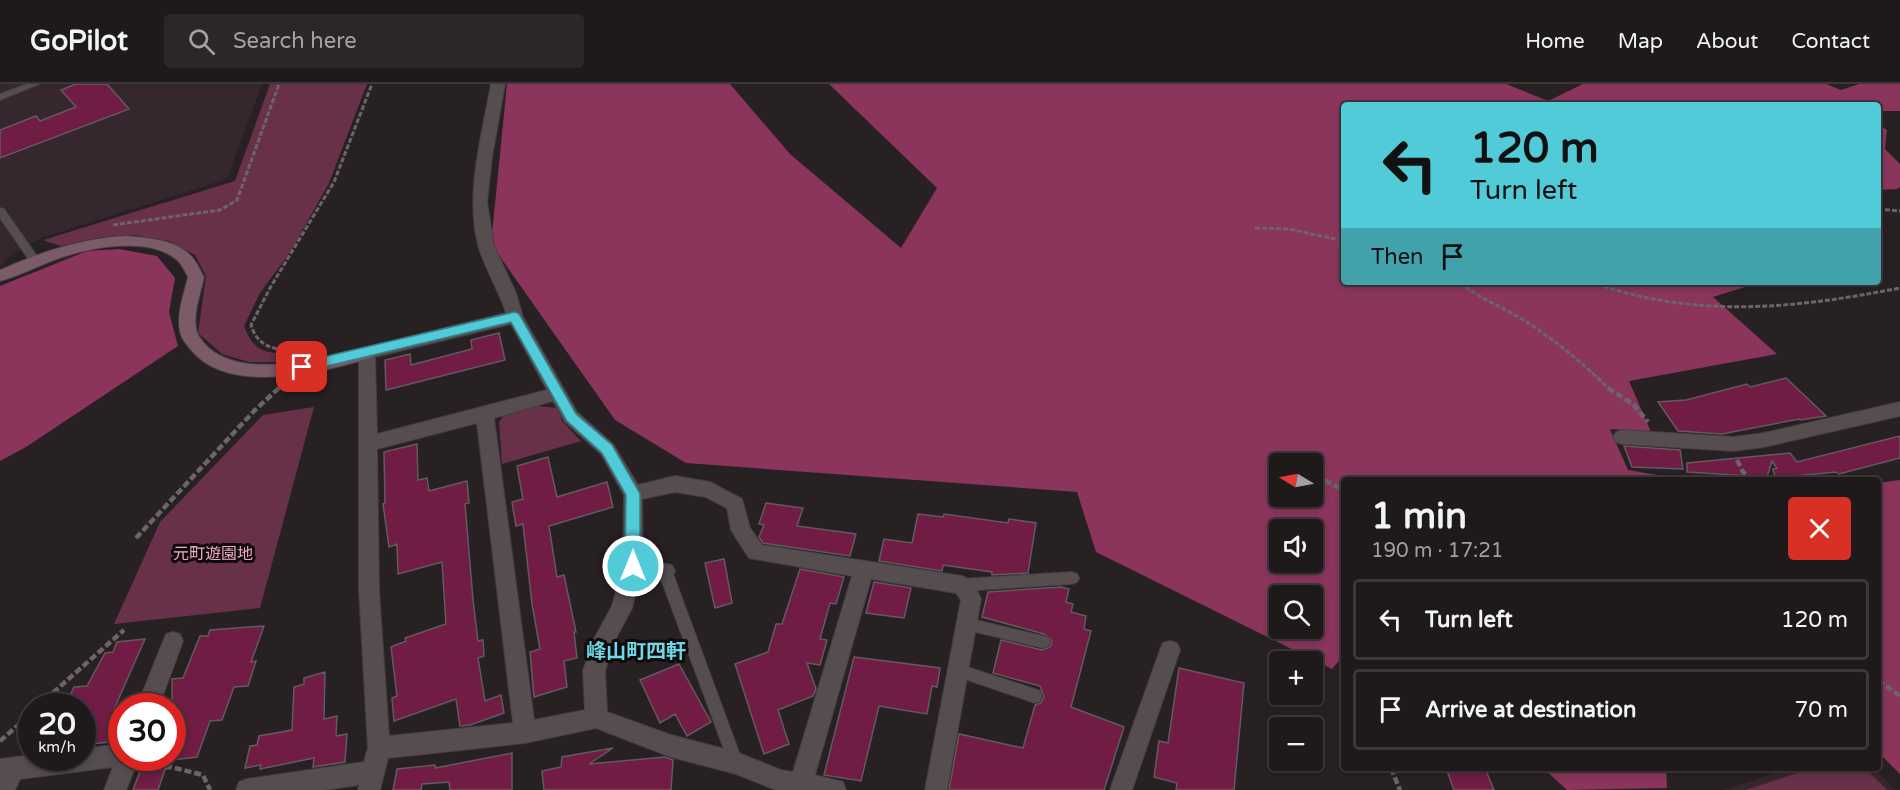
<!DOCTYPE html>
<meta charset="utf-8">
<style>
body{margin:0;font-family:"Varela Round","Noto Sans JP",sans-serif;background:#2b2627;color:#f1f3f6;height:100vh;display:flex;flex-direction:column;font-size:22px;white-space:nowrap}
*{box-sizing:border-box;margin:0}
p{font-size:20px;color:#a1a0a2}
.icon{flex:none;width:33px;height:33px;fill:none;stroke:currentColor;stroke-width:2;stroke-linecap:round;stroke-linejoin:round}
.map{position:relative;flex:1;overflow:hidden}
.panel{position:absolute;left:1341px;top:393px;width:540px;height:294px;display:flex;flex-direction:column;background:#1e191a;border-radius:6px;box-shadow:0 3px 9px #0003,0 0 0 2px #3c3839}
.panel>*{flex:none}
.guide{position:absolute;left:1341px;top:18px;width:540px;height:183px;border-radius:6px;box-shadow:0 3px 9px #0003,0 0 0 2px #3c3839;background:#52cbd8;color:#111;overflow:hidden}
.needle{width:39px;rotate:280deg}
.tools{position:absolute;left:1269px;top:369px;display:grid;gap:12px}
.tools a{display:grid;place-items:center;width:54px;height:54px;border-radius:6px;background:#1e191a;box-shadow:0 3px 9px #0003,0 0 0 2px #3c3839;font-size:30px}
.speed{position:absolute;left:18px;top:609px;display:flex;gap:12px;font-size:30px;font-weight:700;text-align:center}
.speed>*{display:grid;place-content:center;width:78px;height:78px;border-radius:50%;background:#1e191a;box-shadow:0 3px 9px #0003,0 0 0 2px #3c3839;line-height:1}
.speed small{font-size:15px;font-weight:400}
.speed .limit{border:9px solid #d22;background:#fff;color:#111}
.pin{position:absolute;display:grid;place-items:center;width:51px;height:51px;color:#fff;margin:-26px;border-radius:12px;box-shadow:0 3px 9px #0006}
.me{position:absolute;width:66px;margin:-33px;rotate:0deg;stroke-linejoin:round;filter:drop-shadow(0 0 4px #0008)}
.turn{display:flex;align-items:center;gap:21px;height:126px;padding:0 30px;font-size:27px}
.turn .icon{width:78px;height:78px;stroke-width:2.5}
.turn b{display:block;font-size:42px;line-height:51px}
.then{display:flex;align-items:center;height:57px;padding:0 30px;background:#0003;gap:12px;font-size:22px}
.round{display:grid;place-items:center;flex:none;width:63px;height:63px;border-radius:6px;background:#2b2627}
.headline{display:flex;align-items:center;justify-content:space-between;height:102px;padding:0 30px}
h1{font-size:36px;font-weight:800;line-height:45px}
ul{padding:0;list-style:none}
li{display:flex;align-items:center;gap:18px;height:81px;margin:0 12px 9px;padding:0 18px;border:3px solid #3c3839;border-radius:6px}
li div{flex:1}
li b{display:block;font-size:22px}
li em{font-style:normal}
header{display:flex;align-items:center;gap:36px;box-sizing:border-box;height:84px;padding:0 30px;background:#1e191a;border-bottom:2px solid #3c3839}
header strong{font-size:28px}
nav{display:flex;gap:33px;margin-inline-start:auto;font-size:21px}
.search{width:420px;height:54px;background:#2b2627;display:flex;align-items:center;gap:15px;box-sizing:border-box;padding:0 21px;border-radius:6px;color:#a1a0a2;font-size:22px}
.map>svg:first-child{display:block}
.built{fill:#35272d}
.green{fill:#683149}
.forest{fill:#8b355c;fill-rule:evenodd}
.building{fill:#701c45;stroke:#635a5d;stroke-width:1.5}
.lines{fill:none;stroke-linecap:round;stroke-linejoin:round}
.lane-casing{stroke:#443d40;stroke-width:2}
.street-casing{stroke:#443d40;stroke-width:2}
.secondary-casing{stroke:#443d40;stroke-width:2}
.path-far1{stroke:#6c6567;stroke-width:3;stroke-dasharray:5 2;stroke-linecap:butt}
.path{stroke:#6c6567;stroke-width:4.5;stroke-dasharray:7 3;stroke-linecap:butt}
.lane{fill:#564d50;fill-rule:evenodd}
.street{fill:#564d50;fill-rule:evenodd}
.secondary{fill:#7a5b67;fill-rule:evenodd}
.route{fill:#52cbd8;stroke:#35848c;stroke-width:1.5}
.labels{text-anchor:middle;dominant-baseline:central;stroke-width:6;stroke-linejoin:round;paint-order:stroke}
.park-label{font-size:16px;fill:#f3aac6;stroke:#0f0b0d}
.quarter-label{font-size:20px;font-weight:bold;fill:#6ed9e4;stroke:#0f0b0d}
</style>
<header>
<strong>GoPilot</strong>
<div class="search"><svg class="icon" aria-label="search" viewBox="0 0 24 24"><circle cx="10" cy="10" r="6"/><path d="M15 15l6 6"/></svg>Search here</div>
<nav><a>Home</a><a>Map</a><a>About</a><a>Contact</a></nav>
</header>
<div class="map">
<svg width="1900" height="706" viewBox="0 0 1900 706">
<rect width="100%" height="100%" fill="#282123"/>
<!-- built -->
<path class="built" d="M 0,0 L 262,0 L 227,95 L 41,154 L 12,170 L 0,183 Z
M 1791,684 L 1873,684 L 1895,706 L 1724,706 Z"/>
<!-- green -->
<path class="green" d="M 270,0 L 367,0 L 329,99 L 291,167 L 260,209 L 244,242 C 254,268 265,269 291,270 L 287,278 L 249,278 L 222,270 L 198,249 L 206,192 L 195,171 L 169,157 L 134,151 L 97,154 L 61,162 L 43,156 L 235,97 Z
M 537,322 L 558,324 L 562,337 L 581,357 L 502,380 L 499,338 L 504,331 Z
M 314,323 L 260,524 L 114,540 L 160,438 L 263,331 Z
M 1813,684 L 1865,684 L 1887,706 L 1745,706 Z"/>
<!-- forest -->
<path class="forest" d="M 507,0 L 730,0 L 790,70 L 901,164 L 937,104 L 829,0 L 1506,0 L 1548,17 L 1583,0 L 1826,0 L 1841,6 L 1859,0 L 1900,0 L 1900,27 L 1878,27 L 1878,21 L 1344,21 L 1344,198 L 1761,198 L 1713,213 L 1777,270 L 1629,297 L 1651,348 L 1610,345 L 1628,386 L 1687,396 L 1348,396 L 1344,394 L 1344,571 L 1332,585 L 1096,468 L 1077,408 L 686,379 L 615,336 L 491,160 ZM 1280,380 L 1312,380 L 1312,412 L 1280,412 ZM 1280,446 L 1312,446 L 1312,478 L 1280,478 ZM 1280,512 L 1312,512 L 1312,544 L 1280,544 Z
M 1878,40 L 1887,46 L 1885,65 L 1900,80 L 1900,103 L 1897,105 L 1878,106 Z
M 119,165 L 157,172 L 175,194 L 169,228 L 178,262 L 26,363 L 0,377 L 0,202 L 87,167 Z
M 1900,396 L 1900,690 L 1878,668 L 1878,399 Z
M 1543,684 L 1666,684 L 1667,704 L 1567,706 Z"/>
<!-- building -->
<path class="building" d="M 76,0 L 107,0 L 129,25 L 0,74 L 0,46 L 36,32 L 40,37 L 76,23 L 61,6 Z
M 499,249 L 505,276 L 386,306 L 385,276 L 410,270 L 411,281 L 472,265 L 471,256 Z
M 1786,294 L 1826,332 L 1800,336 L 1799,335 L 1722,350 L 1678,347 L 1658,318 L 1686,316 L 1747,300 L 1750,303 Z
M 1900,352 L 1900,374 L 1839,390 L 1836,388 L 1775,394 L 1773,385 L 1777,384 L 1772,377 L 1767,393 L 1687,388 L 1687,379 L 1790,369 L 1797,378 Z
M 417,360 L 418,396 L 427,394 L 429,407 L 467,397 L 469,419 L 465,420 L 473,516 L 478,557 L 483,556 L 484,572 L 478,574 L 485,617 L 501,611 L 504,629 L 470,641 L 460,642 L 456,615 L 394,637 L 392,614 L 397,612 L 391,563 L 406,557 L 405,554 L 446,540 L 442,478 L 398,490 L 397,460 L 389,463 L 383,420 L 385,419 L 384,368 Z
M 1624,362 L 1680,366 L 1683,385 L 1632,383 Z
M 548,373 L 557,413 L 607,398 L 613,423 L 549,442 L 557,493 L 564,491 L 576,548 L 574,548 L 577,574 L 564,577 L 567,603 L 534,613 L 530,568 L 540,565 L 532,520 L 523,440 L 516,442 L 512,418 L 523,415 L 517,382 Z
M 766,419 L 803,424 L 797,442 L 856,450 L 850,472 L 763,459 L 759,453 L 764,441 L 759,440 Z
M 918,430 L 943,433 L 944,430 L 1008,439 L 1009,435 L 1036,439 L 1028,489 L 992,491 L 992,488 L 943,481 L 942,487 L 879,477 L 884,455 L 912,459 Z
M 724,475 L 732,519 L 715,524 L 705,479 Z
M 800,485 L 844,493 L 836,520 L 830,519 L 820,555 L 827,556 L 820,581 L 807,579 L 816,605 L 813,612 L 778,626 L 789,660 L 764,670 L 735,580 L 768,568 L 776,540 L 782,540 Z
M 874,498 L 911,504 L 904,534 L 866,529 Z
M 1061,503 L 1069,505 L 1066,518 L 1073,520 L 1071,528 L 1086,532 L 1084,545 L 1091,547 L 1071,623 L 1124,643 L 1104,706 L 949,706 L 959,650 L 1023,664 L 1035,621 L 1041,619 L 1044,613 L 1040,602 L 993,589 L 1001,556 L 1042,566 L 1050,563 L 1052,557 L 1044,550 L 982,533 L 988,508 Z
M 264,542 L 251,578 L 256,577 L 248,602 L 234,603 L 222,636 L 210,637 L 197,673 L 172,676 L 172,595 L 183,594 L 200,552 L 208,552 L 210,546 Z
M 145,555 L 111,632 L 120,632 L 109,658 L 82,661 L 82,622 L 65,622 L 74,603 L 87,602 L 105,569 L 113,568 L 117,558 Z
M 854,573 L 940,584 L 937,603 L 932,602 L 927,630 L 879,622 L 861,697 L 824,691 Z
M 679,580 L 711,638 L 687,652 L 675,630 L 660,639 L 640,596 Z
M 1179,584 L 1244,599 L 1234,706 L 1176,706 L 1177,699 L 1154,693 L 1159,657 L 1168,659 Z
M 325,588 L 324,635 L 337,632 L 336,652 L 347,650 L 345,678 L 313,683 L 314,674 L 260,685 L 261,681 L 245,684 L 250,662 L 257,661 L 259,652 L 292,646 L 294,603 L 304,600 L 304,594 Z
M 613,664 L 589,680 L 665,673 L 673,676 L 671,706 L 544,706 L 542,687 L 561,683 L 562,673 Z
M 512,669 L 512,706 L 450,706 L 449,698 L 422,700 L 421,706 L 393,706 L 397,685 L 435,681 L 435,684 Z
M 145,674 L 169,674 L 158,706 L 133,706 Z
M 1446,684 L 1485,684 L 1494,706 L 1454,706 Z"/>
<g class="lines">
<defs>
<path id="lane" d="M 27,0 L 39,0 L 0,16 L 0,10 Z
M 0,124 L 4,125 L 39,175 L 40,177 L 39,179 L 31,179 L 0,134 Z
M 665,481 L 670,483 L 672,487 L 743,679 L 741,684 L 736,686 L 731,684 L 729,679 L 658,487 L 660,483 Z
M 1072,488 L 1077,490 L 1079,494 L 1077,498 L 1072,500 L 962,507 L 957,505 L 955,501 L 957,497 L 962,495 Z
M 967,534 L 1043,552 L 1048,554 L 1050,558 L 1048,562 L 1043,564 L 967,546 L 962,544 L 960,540 L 962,536 Z
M 958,580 L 1035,605 L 1040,607 L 1042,612 L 1040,617 L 1035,619 L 953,591 L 951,586 L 953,581 Z"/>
<path id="street" d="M 491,0 L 505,0 L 492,73 L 487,118 L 494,162 L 516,209 L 523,233 L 577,328 L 613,360 L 638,401 L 675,392 L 710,398 L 742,415 L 750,444 L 762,461 L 962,492 C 972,496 977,505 981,515 L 947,706 L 925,706 L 961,516 L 956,509 L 871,495 L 815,691 L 843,698 L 846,706 L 776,706 L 736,690 L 671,673 L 596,644 L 525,659 L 388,674 L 380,706 L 358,706 L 359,701 L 324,706 L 236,706 L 239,698 L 247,695 L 364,678 L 368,664 L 359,506 L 359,269 L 361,265 L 367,263 L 506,229 C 499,206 484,183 478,161 C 465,108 482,52 491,0 ZM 511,240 L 547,306 L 377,350 L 375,273 ZM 553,317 L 565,338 L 601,370 L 624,411 L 623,482 L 612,522 L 594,555 L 583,587 L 585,626 L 534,636 L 494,334 ZM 477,339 L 513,639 L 389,652 L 379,506 L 377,365 ZM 675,408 L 706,413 L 727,424 L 731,446 L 749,474 L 852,492 L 793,688 L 781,686 L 736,668 L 671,651 L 607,628 L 605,587 L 614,558 L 632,524 L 640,492 L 665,496 L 672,493 L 675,487 L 672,481 L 643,475 L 642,415 Z
M 1900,318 L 1900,332 L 1764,363 L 1734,367 L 1622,360 L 1616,358 L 1613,353 L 1616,348 L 1622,346 L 1734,353 L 1764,349 Z
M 173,548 L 180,550 L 183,557 L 159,622 L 137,622 L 166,550 Z
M 1170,557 L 1177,559 L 1180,566 L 1132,706 L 1110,706 L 1160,566 L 1163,559 Z
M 122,660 L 122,674 L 139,674 L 126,706 L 104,706 L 113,683 L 20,695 L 15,706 L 0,706 L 0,675 L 32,671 L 32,674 L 82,674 L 82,665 Z"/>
<path id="secondary" d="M 127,152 C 147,154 176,155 191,172 C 197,178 200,186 204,193 C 201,209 192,231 197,248 C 198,252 201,255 204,259 C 239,299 323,273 367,263 L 373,265 L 375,269 L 373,273 C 325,288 230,312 192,267 C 187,261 182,256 180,248 C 176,230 184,210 188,193 C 185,188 183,182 178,177 C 150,151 88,164 57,175 C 38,182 19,192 0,197 L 0,186 C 41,168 82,154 127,152 Z"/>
</defs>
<!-- lane casing -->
<use href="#lane" class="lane-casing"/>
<!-- street casing -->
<use href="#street" class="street-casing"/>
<!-- secondary casing -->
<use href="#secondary" class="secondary-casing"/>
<!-- path-far1 -->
<path class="path-far1" d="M 1878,125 L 1900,127
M 113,141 L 220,126 L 237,116 L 279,0
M 1255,144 L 1289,145 L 1344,157
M 1460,198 C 1479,215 1505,224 1527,238 C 1557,258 1584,280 1609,305
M 1590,198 C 1697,235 1791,225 1900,204
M 291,267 C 271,265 257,261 251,241 L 270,204 L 334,98 L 372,0
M 278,305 L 281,302"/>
<!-- path -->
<path class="path" d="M 1608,304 L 1633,320 L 1648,338
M 1737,376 L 1743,388 L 1754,396
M 1325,396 L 1344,407
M 136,454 L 254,327 L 279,304
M 1878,596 L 1900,612
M 38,622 L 124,546
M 0,657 L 32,629
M 1391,684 L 1400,706
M 145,685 L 171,683 L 203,691 L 210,706"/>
<!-- lane -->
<use href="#lane" class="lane"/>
<!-- street -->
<use href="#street" class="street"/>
<!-- secondary -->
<use href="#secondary" class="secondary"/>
</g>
<!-- route -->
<path class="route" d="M 515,228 L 519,230 L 576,330 L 612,361 L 640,410 L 640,482 L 638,486 L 633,488 L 628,486 L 625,482 L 626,411 L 602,369 L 567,337 L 511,238 L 302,288 L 295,283 L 302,278 Z"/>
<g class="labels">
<!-- park labels -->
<g class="park-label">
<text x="213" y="470">元町遊園地</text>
</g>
<!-- quarter labels -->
<g class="quarter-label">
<text x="636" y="568">峰山町四軒</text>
</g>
</g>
</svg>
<div class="tools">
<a><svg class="needle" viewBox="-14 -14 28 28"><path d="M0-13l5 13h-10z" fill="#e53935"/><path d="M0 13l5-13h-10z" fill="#a1a0a2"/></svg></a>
<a><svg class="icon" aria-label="sound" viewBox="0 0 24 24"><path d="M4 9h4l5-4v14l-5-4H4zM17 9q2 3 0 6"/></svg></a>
<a><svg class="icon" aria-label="search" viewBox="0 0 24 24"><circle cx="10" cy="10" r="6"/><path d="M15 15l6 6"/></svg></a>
<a>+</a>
<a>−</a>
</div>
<div class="speed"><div>20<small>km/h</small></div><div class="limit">30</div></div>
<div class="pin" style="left:302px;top:283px;background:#d93025"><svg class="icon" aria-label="arrive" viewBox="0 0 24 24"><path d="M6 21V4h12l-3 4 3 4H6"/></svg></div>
<svg class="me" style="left:633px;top:482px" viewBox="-20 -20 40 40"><circle r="17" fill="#52cbd8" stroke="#fff" stroke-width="3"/><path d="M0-11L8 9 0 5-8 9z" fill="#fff"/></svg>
<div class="guide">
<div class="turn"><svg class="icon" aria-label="left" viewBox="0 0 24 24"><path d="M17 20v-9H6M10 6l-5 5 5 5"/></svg><div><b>120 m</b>Turn left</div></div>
<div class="then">Then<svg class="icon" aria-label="arrive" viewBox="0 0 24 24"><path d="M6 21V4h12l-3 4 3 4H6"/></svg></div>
</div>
<section class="panel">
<div class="headline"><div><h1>1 min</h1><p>190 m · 17:21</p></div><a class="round" style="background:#d93025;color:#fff"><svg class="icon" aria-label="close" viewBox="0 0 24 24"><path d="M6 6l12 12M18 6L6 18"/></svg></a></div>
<ul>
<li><svg class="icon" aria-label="left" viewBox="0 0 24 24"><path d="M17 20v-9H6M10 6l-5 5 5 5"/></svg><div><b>Turn left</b></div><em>120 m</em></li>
<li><svg class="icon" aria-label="arrive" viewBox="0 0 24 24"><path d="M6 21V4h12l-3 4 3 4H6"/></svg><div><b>Arrive at destination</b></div><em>70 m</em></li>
</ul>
</section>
</div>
